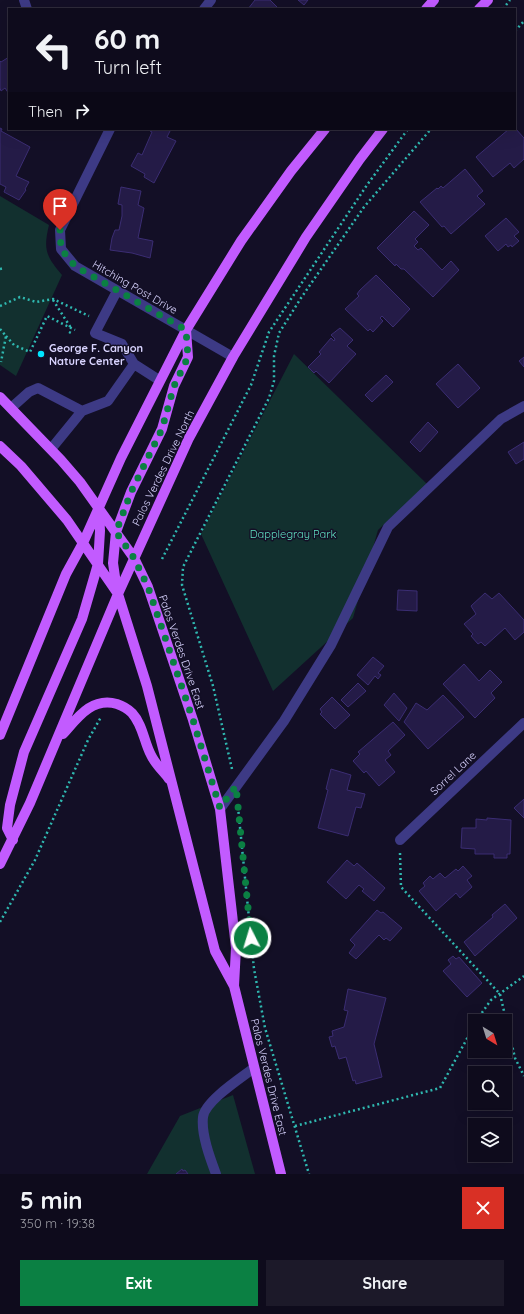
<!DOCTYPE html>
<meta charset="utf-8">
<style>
body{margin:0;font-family:Quicksand,sans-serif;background:#1c1929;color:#f1f3f6;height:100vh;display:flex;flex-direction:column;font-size:15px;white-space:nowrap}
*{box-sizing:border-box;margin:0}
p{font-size:13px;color:#9b9ba3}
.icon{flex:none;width:22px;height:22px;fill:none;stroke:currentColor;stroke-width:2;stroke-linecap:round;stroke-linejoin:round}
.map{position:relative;height:1174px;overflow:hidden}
.side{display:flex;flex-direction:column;background:#0e0b1c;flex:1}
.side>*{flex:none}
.top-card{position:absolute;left:8px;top:8px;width:508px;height:122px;border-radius:0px;box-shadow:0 4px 16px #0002,0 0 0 1px #2e2b3b;background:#0e0b1c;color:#f1f3f6;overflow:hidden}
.needle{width:26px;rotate:142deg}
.controls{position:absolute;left:468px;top:1014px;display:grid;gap:8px}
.controls a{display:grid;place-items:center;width:44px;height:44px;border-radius:0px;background:#0e0b1c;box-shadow:0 4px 16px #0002,0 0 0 1px #2e2b3b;font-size:20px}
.pin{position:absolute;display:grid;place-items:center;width:34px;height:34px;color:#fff;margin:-41px -17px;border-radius:50% 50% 50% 0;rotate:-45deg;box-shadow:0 0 4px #0007}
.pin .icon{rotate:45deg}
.me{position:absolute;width:44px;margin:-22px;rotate:355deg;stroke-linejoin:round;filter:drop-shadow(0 0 3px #0008)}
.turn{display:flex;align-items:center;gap:14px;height:84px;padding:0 20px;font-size:18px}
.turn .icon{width:52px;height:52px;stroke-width:2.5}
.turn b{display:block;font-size:28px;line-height:34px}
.then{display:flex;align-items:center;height:38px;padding:0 20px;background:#0003;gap:8px;font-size:15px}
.round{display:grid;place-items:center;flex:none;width:42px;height:42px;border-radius:0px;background:#1c1929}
.head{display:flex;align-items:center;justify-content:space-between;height:68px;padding:0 20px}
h1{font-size:24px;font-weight:800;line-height:30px}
.button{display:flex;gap:8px;margin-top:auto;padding:8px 20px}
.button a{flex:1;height:46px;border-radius:0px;background:#0b8043;color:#fff;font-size:16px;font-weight:800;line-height:46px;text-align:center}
.button a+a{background:#1c1929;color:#f1f3f6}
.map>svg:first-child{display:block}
.green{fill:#12302f}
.building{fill:#241b47;stroke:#3b2d73}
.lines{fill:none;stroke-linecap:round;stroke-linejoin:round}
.path{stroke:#2fb8b0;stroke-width:2.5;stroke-dasharray:2 3;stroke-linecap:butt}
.minor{stroke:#3d3a85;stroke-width:10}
.major{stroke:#c25bff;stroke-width:10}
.route{stroke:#0b8043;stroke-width:7;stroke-dasharray:0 12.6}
.poi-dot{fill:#00e5ff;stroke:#130f26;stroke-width:1.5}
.labels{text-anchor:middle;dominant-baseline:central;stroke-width:3;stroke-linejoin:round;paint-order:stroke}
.street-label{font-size:11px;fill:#d9d4ff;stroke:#130f26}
.poi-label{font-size:11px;font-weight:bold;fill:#d9d4ff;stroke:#130f26;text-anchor:start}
.park-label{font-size:11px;fill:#5fe0c0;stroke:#130f26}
</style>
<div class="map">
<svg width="524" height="1174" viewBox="0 0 524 1174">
<rect width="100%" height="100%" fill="#130f26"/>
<!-- green -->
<path class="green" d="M 0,196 L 49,225 C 43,250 46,256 62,275 L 16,376 L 0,365 Z
M 294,354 L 427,484 L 378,530 L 353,618 L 273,691 L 201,534 Z
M 233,1095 L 255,1174 L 147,1174 L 180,1116 Z"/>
<!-- building -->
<path class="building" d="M 255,0 L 270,0 L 279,9 L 248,9 Z
M 298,0 L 308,0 L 304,5 Z
M 9,57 L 9,94 L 5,88 L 1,91 L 0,88 L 0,61 L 1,62 Z
M 0,128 L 2,129 L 1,131 L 30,147 L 16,176 L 29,182 L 25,189 L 26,190 L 19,200 L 4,192 L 6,187 L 0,184 Z
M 515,128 L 524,138 L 524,159 L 514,168 L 510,163 L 493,177 L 476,157 L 509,129 Z
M 151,129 L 171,129 L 167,137 L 176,141 L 154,183 L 144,177 L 145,174 L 131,166 L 138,153 L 142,155 L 152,132 L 150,131 Z
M 465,169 L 483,191 L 477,196 L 485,204 L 451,234 L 444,226 L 442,227 L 420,202 L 437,188 L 438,189 L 441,186 L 443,188 Z
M 121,187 L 141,191 L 138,205 L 144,208 L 138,238 L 153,241 L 150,258 L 132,253 L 110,250 L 112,238 L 115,230 L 119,230 L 122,216 L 122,205 L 118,204 Z
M 414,211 L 429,225 L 415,239 L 418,242 L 414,246 L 418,250 L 421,248 L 442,270 L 451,261 L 459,270 L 433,297 L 404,269 L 401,269 L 396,264 L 395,266 L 377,248 Z
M 506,218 L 519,232 L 514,236 L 519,241 L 512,247 L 511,245 L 508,247 L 506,244 L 498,251 L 485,236 Z
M 376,275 L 410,309 L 393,327 L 382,316 L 380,318 L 383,321 L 373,332 L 370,329 L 368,331 L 345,309 L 359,296 L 357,294 L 360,290 Z
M 340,328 L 353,340 L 347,346 L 356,354 L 329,383 L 316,371 L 314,373 L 308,367 L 321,354 L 319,352 L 331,338 L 334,341 L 335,339 L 331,335 Z
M 524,357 L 524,367 L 519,361 Z
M 458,364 L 480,388 L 458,408 L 436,384 Z
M 386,375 L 393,382 L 372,402 L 365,395 Z
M 428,422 L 438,432 L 420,452 L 410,442 Z
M 524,442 L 524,459 L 516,464 L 508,452 Z
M 398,590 L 417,591 L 417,611 L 397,610 Z
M 485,593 L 492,599 L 499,593 L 524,620 L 524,632 L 515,640 L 505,628 L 485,646 L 481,642 L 478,644 L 471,636 L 473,634 L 464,624 L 476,614 L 471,606 Z
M 373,657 L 384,666 L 378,673 L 381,675 L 378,679 L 375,676 L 368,685 L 357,675 Z
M 464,664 L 479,681 L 490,670 L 502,682 L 491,693 L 495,698 L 475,718 L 443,684 Z
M 358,683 L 366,691 L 348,707 L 341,700 Z
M 394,693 L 407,708 L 399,721 L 384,705 Z
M 443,695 L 464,717 L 428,749 L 404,722 L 416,703 L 427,710 Z
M 332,697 L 350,715 L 335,729 L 320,714 L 322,712 L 320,709 Z
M 393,722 L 405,735 L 388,751 L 391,755 L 385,760 L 395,772 L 379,786 L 366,771 L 364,773 L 353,761 L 360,754 L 358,752 Z
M 331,769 L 351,775 L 347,790 L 365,794 L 361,808 L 356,807 L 348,836 L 318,828 L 328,790 L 326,789 Z
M 524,799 L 524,818 L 514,808 Z
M 487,818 L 511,820 L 510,854 L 507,854 L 507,858 L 494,858 L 494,854 L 475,854 L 475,849 L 461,848 L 462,828 L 476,828 L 476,819 L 487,820 Z
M 347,860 L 354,866 L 357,863 L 385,888 L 374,901 L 362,891 L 364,889 L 359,885 L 346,899 L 327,882 Z
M 463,866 L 472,876 L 467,880 L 472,887 L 460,898 L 456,893 L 436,911 L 419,891 L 425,886 L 423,883 L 430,876 L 433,879 L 440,873 L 445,878 L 456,869 L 458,871 Z
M 505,904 L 517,918 L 475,956 L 464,942 L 493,917 L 492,915 Z
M 377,910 L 381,913 L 383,912 L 402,928 L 390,941 L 386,938 L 384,940 L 379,935 L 356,959 L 349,953 L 355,945 L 350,940 Z
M 453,956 L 456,959 L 459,957 L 482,983 L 467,997 L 443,971 L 451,964 L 448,960 Z
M 348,989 L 386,998 L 374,1044 L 382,1077 L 356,1084 L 355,1080 L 353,1081 L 346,1057 L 339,1059 L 335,1046 L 332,1047 L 329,1037 L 333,1036 L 332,1031 L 344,1027 L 348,1011 L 344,1010 Z
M 182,1169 L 183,1171 L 185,1170 L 188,1174 L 176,1174 Z"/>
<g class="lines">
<!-- path -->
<path class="path" d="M 503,9 L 510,0
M 515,31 L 524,21
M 0,269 L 4,268
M 53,300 L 71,328
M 0,306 L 20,297 L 36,302 L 53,299 L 89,316
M 0,329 L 6,336 L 1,362
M 69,332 L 73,334
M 6,336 L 14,345 L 30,352 L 47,316 L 75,330
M 162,559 L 251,385 L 269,332 L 367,185 L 408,129
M 232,769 L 213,686 L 182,585 L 183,567 L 269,398 L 274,381 L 274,356 L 279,333 L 301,298 L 364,207 L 431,129
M 238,807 L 254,969 L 265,1028 L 309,1174
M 400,853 L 401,887 L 500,994 L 515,1058 L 524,1076
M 0,922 L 35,860 L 88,740 L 101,717
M 476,1021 L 491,1000 L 524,976
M 295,1126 L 440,1088 L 475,1024"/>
<!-- minor -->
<path class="minor" d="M 24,0 L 27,9
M 204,9 L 211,0
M 110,129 L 60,230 L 61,249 L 75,266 L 233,357
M 117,291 L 95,333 L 122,344 L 134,364 L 159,380
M 11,408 L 29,392 L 38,388 L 82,411 L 51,449
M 82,411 L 108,401 L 134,364
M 220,809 L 284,721 L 331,645 L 388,527 L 501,419 L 524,406
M 400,840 L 524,723
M 216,1174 C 210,1158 201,1134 203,1117 C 205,1101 241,1078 254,1068"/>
<!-- major -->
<path class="major" d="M 426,9 L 434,0
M 479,9 L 488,0
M 0,397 L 61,460 L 80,482 L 134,558 L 148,587 L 193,720 L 220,809 L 236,948 L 234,986
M 0,446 L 21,466 L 67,520 L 118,594 L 147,686 L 215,951 L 234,986 L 281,1174
M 117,591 L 113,563 L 116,532 L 131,492 L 162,429 L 174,386 L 188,357 L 186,330
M 63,734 C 78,717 92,697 117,704 C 123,706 128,709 132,713 C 143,725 144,742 151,755 C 155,764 164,772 169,779
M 0,735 L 66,574 L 83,543 L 121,458 L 186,330 L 241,241 L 291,171 L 325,129
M 13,840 L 7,828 L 10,805 L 24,752 L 82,619 L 98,564 L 100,531 L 99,510
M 0,864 L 30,803 L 118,594 L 189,438 L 233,357 L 306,237 L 360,159 L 383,129"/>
</g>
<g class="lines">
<!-- route -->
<path class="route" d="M 60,230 L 61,249 L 75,266 L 186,330 L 188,357 L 174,386 L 162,429 L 131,492 L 116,532 L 134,558 L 148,587 L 193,720 L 220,808 L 236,786 L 251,938"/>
</g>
<!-- markers -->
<circle class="poi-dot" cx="41" cy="354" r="4"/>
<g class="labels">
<!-- street labels -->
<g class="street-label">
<text transform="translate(135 287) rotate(30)">Hitching Post Drive</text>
<text transform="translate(163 468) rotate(-64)">Palos Verdes Drive North</text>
<text transform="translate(182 652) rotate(71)">Palos Verdes Drive East</text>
<text transform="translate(453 773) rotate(-43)">Sorrel Lane</text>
<text transform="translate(269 1077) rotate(76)">Palos Verdes Drive East</text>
</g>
<!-- poi labels -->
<g class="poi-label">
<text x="49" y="348">George F. Canyon<tspan x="49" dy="13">Nature Center</tspan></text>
</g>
<!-- park labels -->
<g class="park-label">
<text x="293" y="534">Dapplegray Park</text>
</g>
</g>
</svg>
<div class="controls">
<a><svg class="needle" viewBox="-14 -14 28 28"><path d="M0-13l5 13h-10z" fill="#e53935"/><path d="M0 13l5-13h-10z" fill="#9b9ba3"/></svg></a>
<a><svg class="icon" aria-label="search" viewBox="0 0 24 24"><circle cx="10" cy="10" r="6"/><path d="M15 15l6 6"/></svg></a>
<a><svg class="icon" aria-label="layers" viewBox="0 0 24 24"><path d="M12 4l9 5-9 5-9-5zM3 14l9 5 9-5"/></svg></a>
</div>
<div class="pin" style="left:60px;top:230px;background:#d93025"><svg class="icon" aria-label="arrive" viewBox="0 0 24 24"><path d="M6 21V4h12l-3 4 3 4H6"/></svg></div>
<svg class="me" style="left:251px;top:938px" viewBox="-20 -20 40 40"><circle r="17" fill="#0b8043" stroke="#fff" stroke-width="3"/><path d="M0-11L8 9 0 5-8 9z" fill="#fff"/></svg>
<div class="top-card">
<div class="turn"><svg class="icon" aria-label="left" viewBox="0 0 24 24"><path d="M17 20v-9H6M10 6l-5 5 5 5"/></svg><div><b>60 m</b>Turn left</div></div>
<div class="then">Then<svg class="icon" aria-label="right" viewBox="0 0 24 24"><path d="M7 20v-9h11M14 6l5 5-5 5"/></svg></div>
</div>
</div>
<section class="side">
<div class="head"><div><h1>5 min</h1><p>350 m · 19:38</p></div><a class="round" style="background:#d93025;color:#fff"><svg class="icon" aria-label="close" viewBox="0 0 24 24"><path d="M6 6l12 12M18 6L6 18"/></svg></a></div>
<div class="button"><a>Exit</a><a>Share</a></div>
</section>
